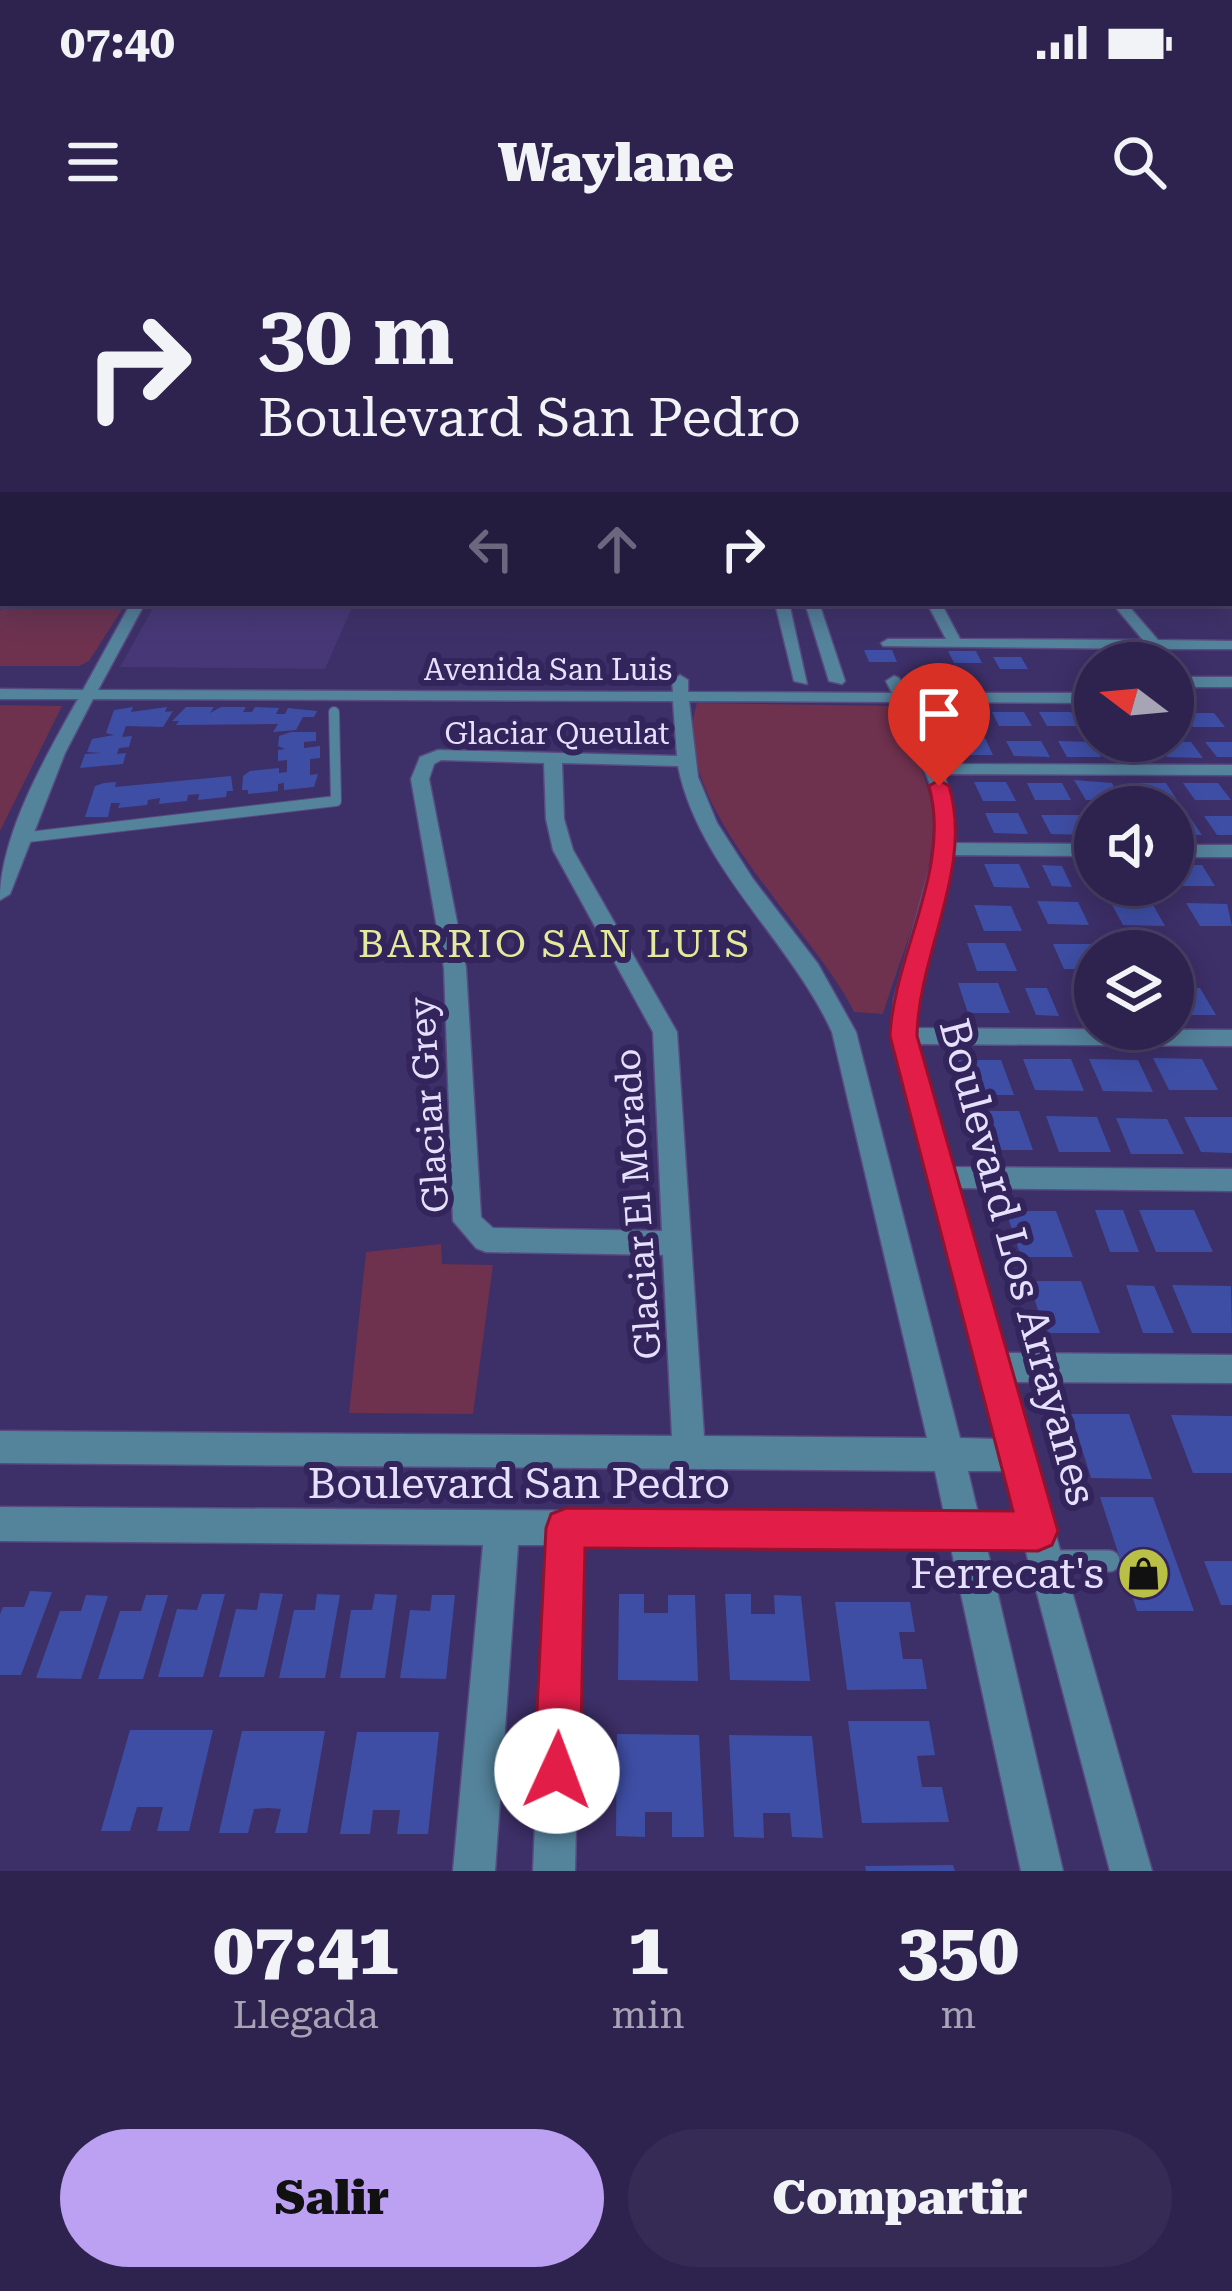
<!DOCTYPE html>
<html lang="es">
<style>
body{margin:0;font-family:"Roboto Serif",serif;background:#362b55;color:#f1f3f6;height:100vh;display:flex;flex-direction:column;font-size:45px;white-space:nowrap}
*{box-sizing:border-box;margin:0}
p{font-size:39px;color:#a7a4b6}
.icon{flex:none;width:66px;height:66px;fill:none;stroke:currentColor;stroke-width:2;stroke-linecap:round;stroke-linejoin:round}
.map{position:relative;height:1631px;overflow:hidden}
.panel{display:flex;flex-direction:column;background:#2e234e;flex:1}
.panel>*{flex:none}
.guide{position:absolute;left:0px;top:0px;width:1233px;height:366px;box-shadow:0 6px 30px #0003,0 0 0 3px #494066;background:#2e234e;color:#f1f3f6;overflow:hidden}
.needle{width:78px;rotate:286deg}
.buttons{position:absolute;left:1074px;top:402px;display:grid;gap:24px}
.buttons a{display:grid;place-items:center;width:120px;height:120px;border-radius:50%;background:#2e234e;box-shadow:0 6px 30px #0003,0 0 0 3px #494066;font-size:60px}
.pin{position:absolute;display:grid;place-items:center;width:102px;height:102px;color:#fff;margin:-123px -51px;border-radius:50% 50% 50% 0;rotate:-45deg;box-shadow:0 0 12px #0007}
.pin .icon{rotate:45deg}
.me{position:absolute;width:132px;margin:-66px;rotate:2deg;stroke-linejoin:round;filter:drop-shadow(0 0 9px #0008)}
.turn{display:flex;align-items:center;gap:42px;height:252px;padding:0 60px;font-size:54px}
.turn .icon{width:156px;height:156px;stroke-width:2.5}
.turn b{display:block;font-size:84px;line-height:102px}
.lanes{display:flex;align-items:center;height:114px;padding:0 60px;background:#0003;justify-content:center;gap:60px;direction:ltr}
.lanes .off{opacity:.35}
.eta{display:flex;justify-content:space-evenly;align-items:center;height:204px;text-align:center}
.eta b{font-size:72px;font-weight:800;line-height:84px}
.primary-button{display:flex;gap:24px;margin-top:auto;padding:24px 60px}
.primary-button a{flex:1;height:138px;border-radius:72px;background:#bca0f2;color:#111;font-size:48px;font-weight:800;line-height:138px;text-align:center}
.primary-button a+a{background:#362b55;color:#f1f3f6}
.status{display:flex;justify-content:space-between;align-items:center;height:84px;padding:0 60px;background:#2e234e;direction:ltr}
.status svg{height:33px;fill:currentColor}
header{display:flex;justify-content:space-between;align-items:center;height:156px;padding:0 60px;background:#2e234e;font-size:54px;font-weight:800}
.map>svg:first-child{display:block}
.built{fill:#473777}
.green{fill:#6e314e}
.building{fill:#3e4ea5}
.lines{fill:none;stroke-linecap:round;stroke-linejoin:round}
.service-far1-casing{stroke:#584b80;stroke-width:12}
.service-casing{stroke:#584b80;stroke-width:24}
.minor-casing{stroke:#584b80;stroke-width:3}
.tertiary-casing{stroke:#584b80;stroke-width:3}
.service-far1{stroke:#54839c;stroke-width:10}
.service{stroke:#54839c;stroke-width:21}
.minor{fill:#54839c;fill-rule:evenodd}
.tertiary{fill:#54839c;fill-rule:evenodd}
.route{fill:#e11d48;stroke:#92132f;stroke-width:3}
.labels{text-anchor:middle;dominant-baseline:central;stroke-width:12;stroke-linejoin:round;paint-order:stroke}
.far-street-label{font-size:30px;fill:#e5e1fd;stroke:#33245c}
.street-label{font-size:36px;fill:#e5e1fd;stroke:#33245c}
.neighbourhood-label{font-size:39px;letter-spacing:3px;fill:#e4ea9c;stroke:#33245c}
.near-street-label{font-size:42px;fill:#e5e1fd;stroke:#33245c}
.near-poi-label{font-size:42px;fill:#e5e1fd;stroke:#33245c;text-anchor:end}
</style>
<div class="status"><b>07:40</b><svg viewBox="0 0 49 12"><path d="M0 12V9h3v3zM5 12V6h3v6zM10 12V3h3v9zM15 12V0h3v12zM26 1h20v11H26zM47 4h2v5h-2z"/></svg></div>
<header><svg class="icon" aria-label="menu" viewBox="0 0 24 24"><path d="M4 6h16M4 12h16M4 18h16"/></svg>Waylane<svg class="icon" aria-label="search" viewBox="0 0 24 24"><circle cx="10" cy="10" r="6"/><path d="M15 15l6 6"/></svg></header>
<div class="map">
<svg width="1232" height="1631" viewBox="0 0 1232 1631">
<rect width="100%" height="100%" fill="#3d2f68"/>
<!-- built -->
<path class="built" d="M 156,363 L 354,363 L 325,429 L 120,427 Z"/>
<!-- green -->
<path class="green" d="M 7,363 L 126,363 L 89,421 L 79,426 L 0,426 L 0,371 Z
M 697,463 L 897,466 C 910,503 932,543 933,583 C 934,640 900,718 883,774 L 854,772 C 815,690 664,560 697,463 Z
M 0,465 L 62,466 L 0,591 Z
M 441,1004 L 442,1024 L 493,1025 L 473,1174 L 349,1173 L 366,1012 Z"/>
<!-- building -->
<path class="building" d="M 864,410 L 892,410 L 897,422 L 869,422 Z
M 948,411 L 976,411 L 982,423 L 954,423 Z
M 993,417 L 1021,417 L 1028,429 L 1000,429 Z
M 133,467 L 131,472 L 167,467 L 165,472 L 173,471 L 163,487 L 126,486 L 122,497 L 132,496 L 129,507 L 119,508 L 117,514 L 126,513 L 123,524 L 80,528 L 85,514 L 101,513 L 87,512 L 92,499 L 114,495 L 106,493 L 114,470 Z
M 186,467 L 214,467 L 210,473 L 221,467 L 246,467 L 243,472 L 252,472 L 255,467 L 279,468 L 276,474 L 285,474 L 288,468 L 317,471 L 314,477 L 303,477 L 296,490 L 273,492 L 278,484 L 176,485 L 179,481 L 172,481 Z
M 992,472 L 1024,472 L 1032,486 L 999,486 Z
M 1039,472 L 1071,472 L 1080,486 L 1047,486 Z
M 943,473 L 972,473 L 980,489 L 950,488 Z
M 1182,473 L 1214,473 L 1225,487 L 1193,487 Z
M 291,492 L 316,492 L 316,501 L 304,502 L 304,508 L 320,506 L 320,518 L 310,519 L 310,535 L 318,534 L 314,547 L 284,550 L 284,543 L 278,544 L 278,551 L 248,554 L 248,550 L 242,550 L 243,536 L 250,531 L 279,528 L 279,533 L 287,532 L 287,520 L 278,521 L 278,510 L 285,509 L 278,506 L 279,496 Z
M 955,498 L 985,498 L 993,515 L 962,515 Z
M 1006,501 L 1041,501 L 1050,517 L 1014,516 Z
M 1058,501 L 1092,502 L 1101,517 L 1067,517 Z
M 1106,501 L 1140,501 L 1150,517 L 1116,516 Z
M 1156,502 L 1191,502 L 1203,518 L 1167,517 Z
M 1205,502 L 1232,502 L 1232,517 L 1217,517 Z
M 231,536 L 233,551 L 227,551 L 226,557 L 198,560 L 199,554 L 188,555 L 187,561 L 159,564 L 160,558 L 148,560 L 147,565 L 118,568 L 120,563 L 111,563 L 108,577 L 85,577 L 95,546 L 104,543 L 116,542 L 115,547 Z
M 1074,540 L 1112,543 L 1122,560 L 1086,560 Z
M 974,542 L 1006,542 L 1016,561 L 983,561 Z
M 1027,543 L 1062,543 L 1071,560 L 1035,560 Z
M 1130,543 L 1166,543 L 1177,560 L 1141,560 Z
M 1183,543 L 1218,543 L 1231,560 L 1195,560 Z
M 985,573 L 1018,573 L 1028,594 L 994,593 Z
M 1041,575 L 1080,575 L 1091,595 L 1051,594 Z
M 1173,576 L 1189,576 L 1202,595 L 1173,594 Z
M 1204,576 L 1232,576 L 1232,595 L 1217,595 Z
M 984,624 L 1019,624 L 1030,648 L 994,647 Z
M 1042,625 L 1062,626 L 1072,647 L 1052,646 Z
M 1173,625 L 1202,625 L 1215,646 L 1175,646 Z
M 1037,661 L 1078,662 L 1089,685 L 1048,684 Z
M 1111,663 L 1152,663 L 1165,686 L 1123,685 Z
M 1186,663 L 1227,664 L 1232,686 L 1200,686 Z
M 974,665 L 1011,666 L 1022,691 L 984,691 Z
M 967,703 L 1005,703 L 1017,731 L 977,731 Z
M 1133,703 L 1176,704 L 1191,729 L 1173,729 L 1173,711 L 1137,711 Z
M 1053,704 L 1096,704 L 1099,711 L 1095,711 L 1095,729 L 1064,729 Z
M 958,743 L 998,743 L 1010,773 L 968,773 Z
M 1071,747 L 1095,747 L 1095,775 L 1083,775 Z
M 1173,747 L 1200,748 L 1216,775 L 1173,775 Z
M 1025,748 L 1047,748 L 1059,776 L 1036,775 Z
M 1153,818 L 1202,819 L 1218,850 L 1169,850 Z
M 1023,819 L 1071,819 L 1084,851 L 1035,850 Z
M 1089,819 L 1138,820 L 1153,852 L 1103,851 Z
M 958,820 L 1001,820 L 1014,855 L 969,855 Z
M 974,871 L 1019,871 L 1033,910 L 986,910 Z
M 1046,876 L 1097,877 L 1111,912 L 1059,912 Z
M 1184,877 L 1232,877 L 1232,913 L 1201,912 Z
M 1116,878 L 1167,879 L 1184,914 L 1131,914 Z
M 1095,970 L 1123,970 L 1139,1012 L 1110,1012 Z
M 1139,970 L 1194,970 L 1213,1012 L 1156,1012 Z
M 1006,971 L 1056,971 L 1073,1017 L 1021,1017 Z
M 1029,1041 L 1081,1041 L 1100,1093 L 1045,1093 Z
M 1126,1045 L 1154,1046 L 1174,1093 L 1143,1093 Z
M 1172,1045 L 1231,1046 L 1232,1093 L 1192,1093 Z
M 1071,1174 L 1129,1174 L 1152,1239 L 1091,1238 Z
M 1171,1175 L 1232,1176 L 1232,1233 L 1193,1233 Z
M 1100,1257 L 1153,1257 L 1194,1371 L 1137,1371 Z
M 1204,1321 L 1232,1321 L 1232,1365 L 1221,1365 Z
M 30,1351 L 52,1352 L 21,1435 L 0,1435 L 0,1374 L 3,1367 L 24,1367 Z
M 260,1353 L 283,1354 L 264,1437 L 219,1437 L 236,1369 L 257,1370 Z
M 202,1354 L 225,1354 L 203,1437 L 158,1437 L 177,1369 L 197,1370 Z
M 317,1354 L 340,1355 L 325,1438 L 279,1438 L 294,1370 L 315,1370 Z
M 375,1354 L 397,1355 L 385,1438 L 340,1438 L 351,1370 L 372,1370 Z
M 619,1354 L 644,1354 L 644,1373 L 668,1373 L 668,1355 L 695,1355 L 698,1441 L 618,1440 Z
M 725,1354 L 751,1354 L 751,1374 L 775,1374 L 774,1355 L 801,1356 L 810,1441 L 730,1440 Z
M 86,1355 L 108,1356 L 81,1439 L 36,1438 L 60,1371 L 81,1371 Z
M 146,1355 L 168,1355 L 143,1439 L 98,1439 L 120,1371 L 141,1371 Z
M 432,1355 L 455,1355 L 446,1439 L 400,1438 L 410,1370 L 430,1371 Z
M 835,1362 L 910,1362 L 915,1392 L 899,1392 L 903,1419 L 922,1419 L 927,1449 L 847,1450 Z
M 848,1481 L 929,1481 L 935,1515 L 917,1516 L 922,1547 L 942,1547 L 949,1582 L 862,1583 Z
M 130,1490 L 213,1490 L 189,1591 L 157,1591 L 163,1567 L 137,1567 L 130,1591 L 101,1591 Z
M 242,1491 L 325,1491 L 307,1593 L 275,1593 L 281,1569 L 268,1568 L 254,1569 L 248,1593 L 219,1593 Z
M 357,1492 L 439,1492 L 428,1594 L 397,1594 L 400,1570 L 373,1570 L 370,1594 L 340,1594 Z
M 617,1494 L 699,1495 L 704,1597 L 672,1597 L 672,1572 L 645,1572 L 645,1597 L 616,1596 Z
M 729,1495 L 812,1496 L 823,1598 L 792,1597 L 790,1573 L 763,1573 L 764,1598 L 734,1597 Z
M 953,1625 L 955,1631 L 866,1631 L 865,1626 Z"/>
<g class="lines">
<defs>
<path id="service-far1" d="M 20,598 L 336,561 L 334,472"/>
<path id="service" d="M 1046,1321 L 1109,1321"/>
<path id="minor" d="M 3,180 L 3,186 L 0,187 L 0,181 Z
M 1230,207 L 1232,207 L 1232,215 L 1230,215 Z
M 0,233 L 3,233 L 3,239 L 0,239 Z
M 1230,241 L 1232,241 L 1232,248 L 1230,248 Z
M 0,257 L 3,257 L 3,263 L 0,263 Z
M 1230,274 L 1232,274 L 1232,280 L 1230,280 Z
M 1230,321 L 1232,322 L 1232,330 L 1230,329 Z
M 3,348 L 3,358 L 0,359 L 0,349 Z
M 1230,351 L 1232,351 L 1232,359 L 1230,359 Z
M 131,363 L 145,363 L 98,450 L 673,452 L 672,440 L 680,435 L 688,440 L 688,452 L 892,453 L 886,441 L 894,436 L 899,438 L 907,453 L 1095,453 L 1095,463 L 912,462 L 941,524 L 1232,525 L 1232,535 L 944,534 L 953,565 L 955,603 L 1095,604 L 1095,616 L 953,615 L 916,760 L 917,788 L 1232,790 L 1232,806 L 918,804 L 951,927 L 1232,929 L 1232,951 L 957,948 L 1004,1113 L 1232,1115 L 1232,1143 L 1012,1142 L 1152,1631 L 1110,1631 L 1025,1308 L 987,1308 L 1063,1631 L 1021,1631 L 951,1308 L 582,1305 L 575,1631 L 533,1631 L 547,1305 L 518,1305 L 495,1631 L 453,1631 L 483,1305 L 0,1301 L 0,1267 L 944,1273 L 935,1231 L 0,1223 L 0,1191 L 672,1196 L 663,1015 L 486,1012 L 476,1008 L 453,981 L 444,728 L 411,539 L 420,517 L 438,510 L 677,516 L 673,461 L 93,459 L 65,513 L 10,654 L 0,660 C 0,595 46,516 78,459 L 0,459 L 0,449 L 83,450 ZM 689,461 L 896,462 L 930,544 L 937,587 L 935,609 L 894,760 L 891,796 L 996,1199 L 960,1198 L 856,792 L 818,724 L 753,639 L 717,583 L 698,537 ZM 441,520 L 544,523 L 546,579 L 553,610 L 653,792 L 662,991 L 493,988 L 481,977 L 466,728 L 429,539 L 434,524 ZM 562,523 L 678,526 C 698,627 790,700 832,792 L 927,1198 L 704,1196 L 677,792 L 573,610 L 564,579 ZM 968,1231 L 1004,1231 L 1016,1273 L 978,1273 Z
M 775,363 L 789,363 L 807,444 L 794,441 Z
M 805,363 L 819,363 L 845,441 L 842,444 L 829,441 Z
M 927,363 L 941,363 L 960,399 L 1143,400 L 1112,363 L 1126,363 L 1158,400 L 1232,401 L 1232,409 L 1166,409 L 1177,423 L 1173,427 L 1173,423 L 1162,423 L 1150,409 L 883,406 L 881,403 L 888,399 L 946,399 Z
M 1173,437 L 1232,437 L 1232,447 L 1173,447 Z
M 1173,605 L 1232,605 L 1232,617 L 1173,617 Z"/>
<path id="tertiary" d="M 0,210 L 3,210 L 3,216 L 0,216 Z"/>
</defs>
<!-- service-far1 casing -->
<use href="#service-far1" class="service-far1-casing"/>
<!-- service casing -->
<use href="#service" class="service-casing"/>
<!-- minor casing -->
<use href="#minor" class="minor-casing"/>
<!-- tertiary casing -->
<use href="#tertiary" class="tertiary-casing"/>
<!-- service-far1 -->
<use href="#service-far1" class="service-far1"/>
<!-- service -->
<use href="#service" class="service"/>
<!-- minor -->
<use href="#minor" class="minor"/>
<!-- tertiary -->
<use href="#tertiary" class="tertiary"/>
</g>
<!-- sky -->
<linearGradient id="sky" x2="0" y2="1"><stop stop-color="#221a39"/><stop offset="0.43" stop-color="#514d80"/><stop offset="1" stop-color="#514d80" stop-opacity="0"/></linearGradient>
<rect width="1232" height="401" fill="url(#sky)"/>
<!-- route -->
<path class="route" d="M 939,540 L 949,546 C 974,628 918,714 917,796 L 1058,1291 L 1052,1305 L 1038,1311 L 585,1308 L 580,1531 L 573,1548 L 557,1554 L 541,1548 L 534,1531 L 546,1288 L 551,1274 L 566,1268 L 1013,1271 L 890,796 C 894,714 952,628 929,546 Z"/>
<!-- icons -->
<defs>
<symbol id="shop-disc" viewBox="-11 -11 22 22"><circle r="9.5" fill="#bac045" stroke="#33245c"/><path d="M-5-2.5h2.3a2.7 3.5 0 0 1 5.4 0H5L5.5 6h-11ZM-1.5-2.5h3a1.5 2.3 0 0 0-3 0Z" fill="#111"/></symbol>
</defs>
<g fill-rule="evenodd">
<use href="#shop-disc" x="1114" y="1304" width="59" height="59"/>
</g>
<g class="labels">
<!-- far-street labels -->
<g class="far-street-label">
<text x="548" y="429">Avenida San Luis</text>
<text x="557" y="493">Glaciar Queulat</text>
</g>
<!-- street labels -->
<g class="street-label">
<text transform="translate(429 865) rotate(-94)">Glaciar Grey</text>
<text transform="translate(638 964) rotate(-94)">Glaciar El Morado</text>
</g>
<!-- neighbourhood labels -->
<g class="neighbourhood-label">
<text x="555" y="704">BARRIO SAN LUIS</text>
</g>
<!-- near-street labels -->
<g class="near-street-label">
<text transform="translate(1018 1022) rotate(75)">Boulevard Los Arrayanes</text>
<text x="519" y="1243">Boulevard San Pedro</text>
</g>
<!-- near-poi labels -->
<g class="near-poi-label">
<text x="1104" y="1333">Ferrecat's</text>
</g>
</g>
</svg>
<div class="buttons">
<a><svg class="needle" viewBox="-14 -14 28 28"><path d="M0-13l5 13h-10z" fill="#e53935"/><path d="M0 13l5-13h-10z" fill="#a7a4b6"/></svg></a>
<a><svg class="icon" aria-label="sound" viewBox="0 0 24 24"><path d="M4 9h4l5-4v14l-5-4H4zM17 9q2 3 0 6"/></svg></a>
<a><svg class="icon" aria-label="layers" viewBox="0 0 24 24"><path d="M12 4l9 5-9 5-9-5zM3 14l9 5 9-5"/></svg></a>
</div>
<div class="pin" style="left:939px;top:546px;background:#d93025"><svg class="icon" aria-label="arrive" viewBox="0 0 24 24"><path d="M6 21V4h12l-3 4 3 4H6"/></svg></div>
<svg class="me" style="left:557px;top:1531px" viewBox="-20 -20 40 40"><circle r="19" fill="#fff"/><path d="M0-13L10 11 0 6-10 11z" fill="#e11d48"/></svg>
<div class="guide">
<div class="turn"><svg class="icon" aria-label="right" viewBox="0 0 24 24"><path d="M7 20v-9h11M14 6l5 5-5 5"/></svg><div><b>30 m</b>Boulevard San Pedro</div></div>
<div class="lanes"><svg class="icon off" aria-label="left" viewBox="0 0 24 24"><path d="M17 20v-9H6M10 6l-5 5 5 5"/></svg><svg class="icon off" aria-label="ahead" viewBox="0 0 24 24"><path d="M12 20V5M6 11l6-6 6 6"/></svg><svg class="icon" aria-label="right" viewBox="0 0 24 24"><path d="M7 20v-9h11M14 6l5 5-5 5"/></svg></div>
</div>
</div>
<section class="panel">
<div class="eta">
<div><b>07:41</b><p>Llegada</p></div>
<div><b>1</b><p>min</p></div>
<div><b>350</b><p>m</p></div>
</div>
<div class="primary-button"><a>Salir</a><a>Compartir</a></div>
</section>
